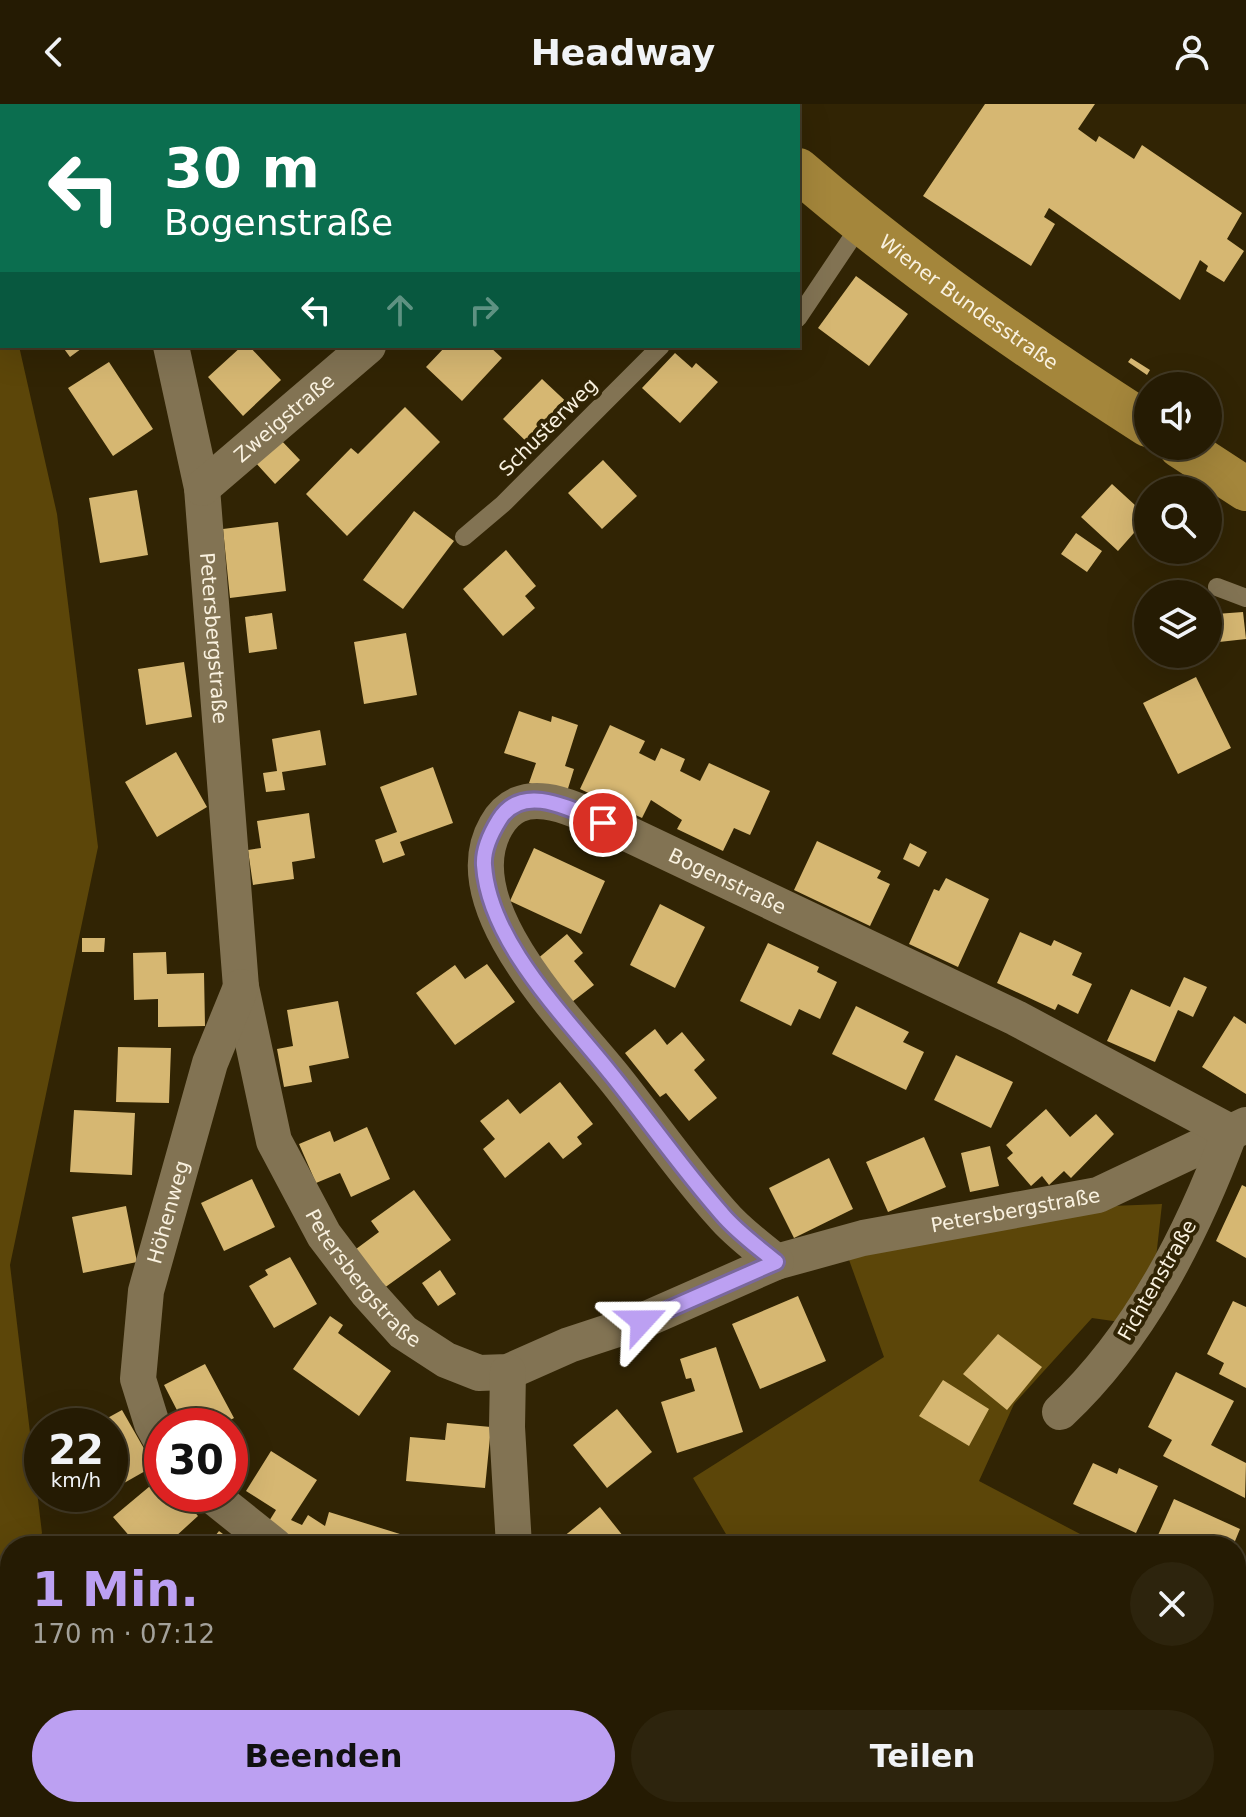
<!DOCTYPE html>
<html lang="de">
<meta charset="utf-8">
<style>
body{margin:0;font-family:"DejaVu Sans",sans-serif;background:#2d240d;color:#f1f3f6;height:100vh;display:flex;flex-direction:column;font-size:30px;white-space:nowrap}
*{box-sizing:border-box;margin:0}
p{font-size:26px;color:#a3a19a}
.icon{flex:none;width:44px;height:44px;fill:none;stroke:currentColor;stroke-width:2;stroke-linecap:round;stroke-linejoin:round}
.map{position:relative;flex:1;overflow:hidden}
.details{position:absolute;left:0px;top:1432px;width:1246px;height:282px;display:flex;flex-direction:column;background:#251b03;border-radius:32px 32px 0 0;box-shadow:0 8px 32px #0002,0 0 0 2px #423925}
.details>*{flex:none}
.banner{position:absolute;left:0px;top:0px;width:800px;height:244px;box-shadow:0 8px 32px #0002,0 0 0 2px #423925;background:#0b6e4f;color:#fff;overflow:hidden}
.fabs{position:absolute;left:1134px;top:268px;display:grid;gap:16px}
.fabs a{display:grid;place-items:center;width:88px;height:88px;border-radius:50%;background:#251b03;box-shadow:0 8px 32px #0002,0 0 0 2px #423925;font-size:40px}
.speed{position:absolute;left:24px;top:1304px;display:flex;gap:16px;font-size:40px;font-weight:700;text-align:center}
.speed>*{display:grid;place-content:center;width:104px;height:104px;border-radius:50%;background:#251b03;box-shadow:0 8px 32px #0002,0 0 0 2px #423925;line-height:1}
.speed small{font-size:20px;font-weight:400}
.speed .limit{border:12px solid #d22;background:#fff;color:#111}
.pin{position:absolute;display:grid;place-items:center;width:68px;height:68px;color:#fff;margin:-34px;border:4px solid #fff;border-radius:50%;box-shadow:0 2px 8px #0007}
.me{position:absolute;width:88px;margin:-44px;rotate:66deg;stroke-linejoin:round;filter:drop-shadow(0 0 6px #0008)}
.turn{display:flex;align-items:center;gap:28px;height:168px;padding:0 32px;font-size:36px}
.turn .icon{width:104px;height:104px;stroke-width:2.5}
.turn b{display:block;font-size:56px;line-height:68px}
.lanes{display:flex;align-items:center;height:76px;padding:0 32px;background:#0003;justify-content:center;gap:40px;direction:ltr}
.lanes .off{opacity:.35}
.round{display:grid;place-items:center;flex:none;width:84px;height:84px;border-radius:42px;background:#2d240d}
.head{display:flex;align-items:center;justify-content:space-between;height:136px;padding:0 32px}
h1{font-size:48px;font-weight:700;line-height:60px;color:#bca0f2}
.action{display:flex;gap:16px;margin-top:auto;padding:16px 32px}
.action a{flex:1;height:92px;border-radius:48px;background:#bca0f2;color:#111;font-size:32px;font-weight:700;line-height:92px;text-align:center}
.action a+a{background:#2d240d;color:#f1f3f6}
header{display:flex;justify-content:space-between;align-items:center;height:104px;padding:0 32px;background:#251b03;font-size:36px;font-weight:700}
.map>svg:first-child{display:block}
.green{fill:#5c4609}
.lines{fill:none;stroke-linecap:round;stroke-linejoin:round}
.stream{stroke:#1a1100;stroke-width:9}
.building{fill:#d6b772}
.lane{stroke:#827353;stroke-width:18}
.street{stroke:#827353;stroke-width:36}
.primary{stroke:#a4863b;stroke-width:44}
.route-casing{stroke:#7a689d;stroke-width:20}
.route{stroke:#bca0f2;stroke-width:14}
.labels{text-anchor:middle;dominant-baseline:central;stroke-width:8;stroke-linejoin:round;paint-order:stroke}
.street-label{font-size:20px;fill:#f9f1df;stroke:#312404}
</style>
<header><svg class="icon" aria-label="back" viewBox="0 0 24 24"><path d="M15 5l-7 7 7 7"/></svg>Headway<svg class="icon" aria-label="person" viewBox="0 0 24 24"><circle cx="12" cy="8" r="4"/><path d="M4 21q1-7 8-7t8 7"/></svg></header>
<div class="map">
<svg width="1246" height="1713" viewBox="0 0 1246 1713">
<rect width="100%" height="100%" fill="#312404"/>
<!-- green -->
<path class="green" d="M 0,147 L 2,242 L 19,242 L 57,410 L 98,743 L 10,1161 L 42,1429 L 36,1442 L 10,1442 L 10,1495 L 0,1515 Z
M 1162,1100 L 1155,1163 L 1120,1218 L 1092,1214 L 1014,1300 L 979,1377 L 1103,1442 L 733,1442 L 693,1374 L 884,1253 L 848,1153 L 1062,1104 Z
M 354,1704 L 595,1704 L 598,1713 L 340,1713 Z
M 893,1704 L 1229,1704 L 1240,1713 L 898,1713 Z"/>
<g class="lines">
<!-- stream -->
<path class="stream" d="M 1236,1529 L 1246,1523
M 1226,1704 L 1226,1713"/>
</g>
<!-- building -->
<path class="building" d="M 985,0 L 1095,0 L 1078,25 L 1096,38 L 1099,32 L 1134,55 L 1142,41 L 1242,109 L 1227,135 L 1244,147 L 1224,178 L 1206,167 L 1208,162 L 1200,156 L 1180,196 L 1049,104 L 1044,113 L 1055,120 L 1031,162 L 923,92 Z
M 856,172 L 908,210 L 869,262 L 818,224 Z
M 62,242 L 85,242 L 70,253 Z
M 242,242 L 249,242 L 281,276 L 243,312 L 208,273 Z
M 446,242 L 489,242 L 502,254 L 462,297 L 426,263 Z
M 675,249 L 692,264 L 696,259 L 718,278 L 680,319 L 642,284 Z
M 1131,254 L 1150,266 L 1147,271 L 1128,258 Z
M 109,258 L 153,325 L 113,352 L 68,284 Z
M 542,275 L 574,305 L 535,346 L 503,315 Z
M 405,303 L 440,338 L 347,432 L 306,390 L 351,344 L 358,350 Z
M 279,334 L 300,356 L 275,380 L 255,358 Z
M 603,356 L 637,392 L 602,425 L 568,389 Z
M 1112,380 L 1148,413 L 1118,447 L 1081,413 Z
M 137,386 L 148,451 L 100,459 L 89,394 Z
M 414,407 L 454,437 L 403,505 L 363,476 Z
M 278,418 L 286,487 L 230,494 L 223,425 Z
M 1076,429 L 1102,447 L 1087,468 L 1061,450 Z
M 506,446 L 536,482 L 525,492 L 535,504 L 503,532 L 463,485 Z
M 1243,508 L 1246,535 L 1219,538 L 1216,510 Z
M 272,509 L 277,545 L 249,549 L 245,513 Z
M 406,529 L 417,591 L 364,600 L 354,538 Z
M 184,558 L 192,613 L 146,621 L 138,565 Z
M 1196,573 L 1231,644 L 1178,670 L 1143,599 Z
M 519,607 L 551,618 L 552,612 L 578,621 L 565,662 L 574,665 L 566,691 L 529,679 L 536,659 L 504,649 Z
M 610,621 L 645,637 L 639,649 L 655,657 L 661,644 L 685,655 L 680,667 L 700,677 L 709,659 L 770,687 L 750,731 L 734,724 L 723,747 L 677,725 L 682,716 L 651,696 L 642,714 L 580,685 Z
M 320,626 L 326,661 L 282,668 L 285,686 L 266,688 L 263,669 L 277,667 L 272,635 Z
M 176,648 L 207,703 L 157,733 L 125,678 Z
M 433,663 L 453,719 L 400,738 L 405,751 L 383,759 L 375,736 L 397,728 L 380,683 Z
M 309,709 L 315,754 L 292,758 L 294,775 L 253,781 L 248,746 L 261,744 L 257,717 Z
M 817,737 L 881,767 L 877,774 L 890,780 L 870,822 L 794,786 Z
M 910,739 L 927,748 L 919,763 L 903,755 Z
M 534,744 L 605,777 L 581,830 L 510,797 Z
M 946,774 L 989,795 L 958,863 L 909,840 L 934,785 L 939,787 Z
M 660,800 L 705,823 L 675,884 L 630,861 Z
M 1020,828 L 1051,842 L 1054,836 L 1082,849 L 1072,871 L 1092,880 L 1078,910 L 1058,900 L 1055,906 L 997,879 Z
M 567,830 L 583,849 L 574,857 L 594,881 L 572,898 L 536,856 Z
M 82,834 L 105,834 L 104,848 L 82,848 Z
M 768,839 L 819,863 L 817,868 L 837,878 L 820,915 L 799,905 L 791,922 L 740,897 Z
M 166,848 L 167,870 L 204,869 L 205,922 L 158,923 L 158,895 L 134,896 L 133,849 Z
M 487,860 L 515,898 L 455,941 L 416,889 L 455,861 L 465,875 Z
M 1184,873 L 1207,883 L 1193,913 L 1178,906 L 1155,958 L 1107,937 L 1131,885 L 1170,903 Z
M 338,897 L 349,954 L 309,962 L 312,978 L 284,983 L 277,945 L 293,942 L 287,906 Z
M 856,902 L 909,928 L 903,938 L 924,948 L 906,986 L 832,950 Z
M 1234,912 L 1246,920 L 1246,990 L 1202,963 Z
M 655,925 L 667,941 L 682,928 L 705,956 L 694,966 L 717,994 L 689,1017 L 666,989 L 660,993 L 625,949 Z
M 118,943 L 171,944 L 169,999 L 116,998 Z
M 956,951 L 1013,978 L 991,1024 L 934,996 Z
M 560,978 L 593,1020 L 577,1033 L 582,1040 L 563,1055 L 549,1038 L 505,1074 L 483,1045 L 495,1035 L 480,1017 L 508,995 L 520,1010 Z
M 1046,1005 L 1070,1033 L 1096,1010 L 1114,1030 L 1071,1074 L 1064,1067 L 1049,1081 L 1042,1072 L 1031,1082 L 1007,1054 L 1013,1049 L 1006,1041 Z
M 74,1006 L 135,1009 L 132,1071 L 70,1068 Z
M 367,1023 L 390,1075 L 351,1093 L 340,1069 L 316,1079 L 299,1040 L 330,1027 L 334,1038 Z
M 924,1033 L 946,1083 L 888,1108 L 866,1058 Z
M 990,1042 L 999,1082 L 970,1088 L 961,1049 Z
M 829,1054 L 853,1105 L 794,1134 L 769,1084 Z
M 252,1075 L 275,1123 L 224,1147 L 201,1099 Z
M 1242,1081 L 1246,1083 L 1246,1154 L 1216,1137 Z
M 414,1086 L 451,1136 L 380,1187 L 352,1148 L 379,1128 L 371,1117 Z
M 126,1102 L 137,1158 L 83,1169 L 72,1113 Z
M 290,1153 L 317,1200 L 274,1224 L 249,1182 L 268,1171 L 265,1166 Z
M 440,1166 L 456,1190 L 438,1202 L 422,1179 Z
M 798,1192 L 826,1257 L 760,1285 L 732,1220 Z
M 1233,1197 L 1246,1203 L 1246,1284 L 1219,1270 L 1224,1259 L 1207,1250 Z
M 330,1212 L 343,1221 L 338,1229 L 391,1267 L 359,1312 L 293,1265 Z
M 998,1230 L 1042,1263 L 1007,1306 L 963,1270 Z
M 716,1243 L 743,1328 L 677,1349 L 661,1298 L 695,1287 L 691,1274 L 686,1275 L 680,1255 Z
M 205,1260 L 234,1314 L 219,1322 L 178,1322 L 175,1315 L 180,1312 L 164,1281 Z
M 1176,1268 L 1234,1297 L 1211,1341 L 1246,1359 L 1245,1394 L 1163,1352 L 1172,1336 L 1148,1323 Z
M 943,1276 L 989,1305 L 969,1342 L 919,1312 Z
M 617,1305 L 652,1348 L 607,1384 L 573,1341 Z
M 122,1306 L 154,1362 L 110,1387 L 110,1322 L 93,1322 Z
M 447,1319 L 491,1323 L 485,1384 L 406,1377 L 410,1333 L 445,1336 Z
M 271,1347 L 317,1376 L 291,1416 L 302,1421 L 308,1411 L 325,1422 L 329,1408 L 400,1430 L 396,1442 L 296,1442 L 266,1422 L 276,1406 L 246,1387 Z
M 1093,1359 L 1117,1370 L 1119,1364 L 1158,1382 L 1136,1429 L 1073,1400 Z
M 162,1372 L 162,1390 L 179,1390 L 198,1412 L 175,1433 L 177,1436 L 170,1442 L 138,1442 L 113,1413 Z
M 1174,1395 L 1240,1425 L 1233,1442 L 1163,1442 L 1155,1438 Z
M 600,1403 L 631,1442 L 552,1442 Z
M 219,1427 L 239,1442 L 207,1442 Z
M 785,1704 L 841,1704 L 849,1713 L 792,1713 Z"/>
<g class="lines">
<!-- lane -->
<path class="lane" d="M 798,214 L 861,120
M 464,433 L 503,400 L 661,242
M 1217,483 L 1246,494"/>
<!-- street -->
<g class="street">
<path d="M 117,0 L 117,2"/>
<path d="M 330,0 L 332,2"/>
<path id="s1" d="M 171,242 L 202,384 L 241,883 L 274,1037 L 324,1131 L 368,1189 L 403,1228 L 446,1256 L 479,1269 L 508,1268 L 569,1241 L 642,1217 L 776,1158 L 863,1134 L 1098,1091 L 1246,1021"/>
<path id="s2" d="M 202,384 L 368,242"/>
<path id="s3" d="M 776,1158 C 758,1143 737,1128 722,1110 C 684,1068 652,1021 616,976 C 571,919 450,802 496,722 C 524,671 585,711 624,728 L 1016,914 L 1230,1028 C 1192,1130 1140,1233 1060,1308"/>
<path d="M 508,1268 L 507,1323 L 514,1442"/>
<path id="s4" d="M 162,1338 L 152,1320 L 138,1275 L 146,1187 L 210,959 L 241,883"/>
<path d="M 210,1390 L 275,1442"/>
<path d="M 890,1704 L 893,1713"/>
<path d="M 528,1706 L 528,1704"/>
</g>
<!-- primary -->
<g class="primary">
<path d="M 730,0 L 732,2"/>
<path id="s5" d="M 798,66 C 908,161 1026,243 1148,321"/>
<path d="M 1180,342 L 1246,385"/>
</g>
</g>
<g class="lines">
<defs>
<path id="route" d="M 603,719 C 572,706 523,677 499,716 C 491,729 483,745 484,761 C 489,839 567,914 612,971 C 649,1017 683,1066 722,1110 C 737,1128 758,1143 776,1158 L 642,1217"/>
</defs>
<!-- route casing -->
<use href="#route" class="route-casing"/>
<!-- route -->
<use href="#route" class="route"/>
</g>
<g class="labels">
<!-- street labels -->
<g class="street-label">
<text stroke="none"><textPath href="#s5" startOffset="216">Wiener Bundesstraße</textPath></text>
<text stroke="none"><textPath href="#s2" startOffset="108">Zweigstraße</textPath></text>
<text transform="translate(548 323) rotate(-45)">Schusterweg</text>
<text stroke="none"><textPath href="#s1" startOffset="296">Petersbergstraße</textPath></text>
<text stroke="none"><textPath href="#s3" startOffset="798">Bogenstraße</textPath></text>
<text stroke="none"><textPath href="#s1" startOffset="1686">Petersbergstraße</textPath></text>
<text stroke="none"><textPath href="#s4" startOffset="238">Höhenweg</textPath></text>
<text stroke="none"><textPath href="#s1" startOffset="968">Petersbergstraße</textPath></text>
<text transform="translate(1157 1176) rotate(-60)">Fichtenstraße</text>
</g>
</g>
</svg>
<div class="fabs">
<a><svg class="icon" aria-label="sound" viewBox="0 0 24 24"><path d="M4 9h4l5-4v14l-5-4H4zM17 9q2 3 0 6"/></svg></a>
<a><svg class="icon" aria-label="search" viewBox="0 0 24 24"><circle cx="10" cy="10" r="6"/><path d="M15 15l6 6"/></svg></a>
<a><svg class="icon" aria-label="layers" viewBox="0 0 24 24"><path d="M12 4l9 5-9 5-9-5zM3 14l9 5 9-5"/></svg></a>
</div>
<div class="speed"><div>22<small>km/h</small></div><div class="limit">30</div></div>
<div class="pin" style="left:603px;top:719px;background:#d93025"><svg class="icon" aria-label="arrive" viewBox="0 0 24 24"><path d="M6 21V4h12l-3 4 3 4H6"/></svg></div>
<svg class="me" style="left:642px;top:1217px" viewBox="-20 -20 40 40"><path d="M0-17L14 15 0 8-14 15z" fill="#bca0f2" stroke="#fff" stroke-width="4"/></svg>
<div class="banner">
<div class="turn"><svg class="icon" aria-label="left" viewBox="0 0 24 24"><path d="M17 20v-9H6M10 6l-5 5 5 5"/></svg><div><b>30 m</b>Bogenstraße</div></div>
<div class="lanes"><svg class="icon" aria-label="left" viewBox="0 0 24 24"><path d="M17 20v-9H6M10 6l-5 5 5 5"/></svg><svg class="icon off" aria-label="ahead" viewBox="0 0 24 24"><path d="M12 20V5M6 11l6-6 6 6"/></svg><svg class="icon off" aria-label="right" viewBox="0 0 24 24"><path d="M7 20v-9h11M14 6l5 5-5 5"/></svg></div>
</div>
<section class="details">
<div class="head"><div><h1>1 Min.</h1><p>170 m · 07:12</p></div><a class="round"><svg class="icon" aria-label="close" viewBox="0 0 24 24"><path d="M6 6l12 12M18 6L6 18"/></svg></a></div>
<div class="action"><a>Beenden</a><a>Teilen</a></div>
</section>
</div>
